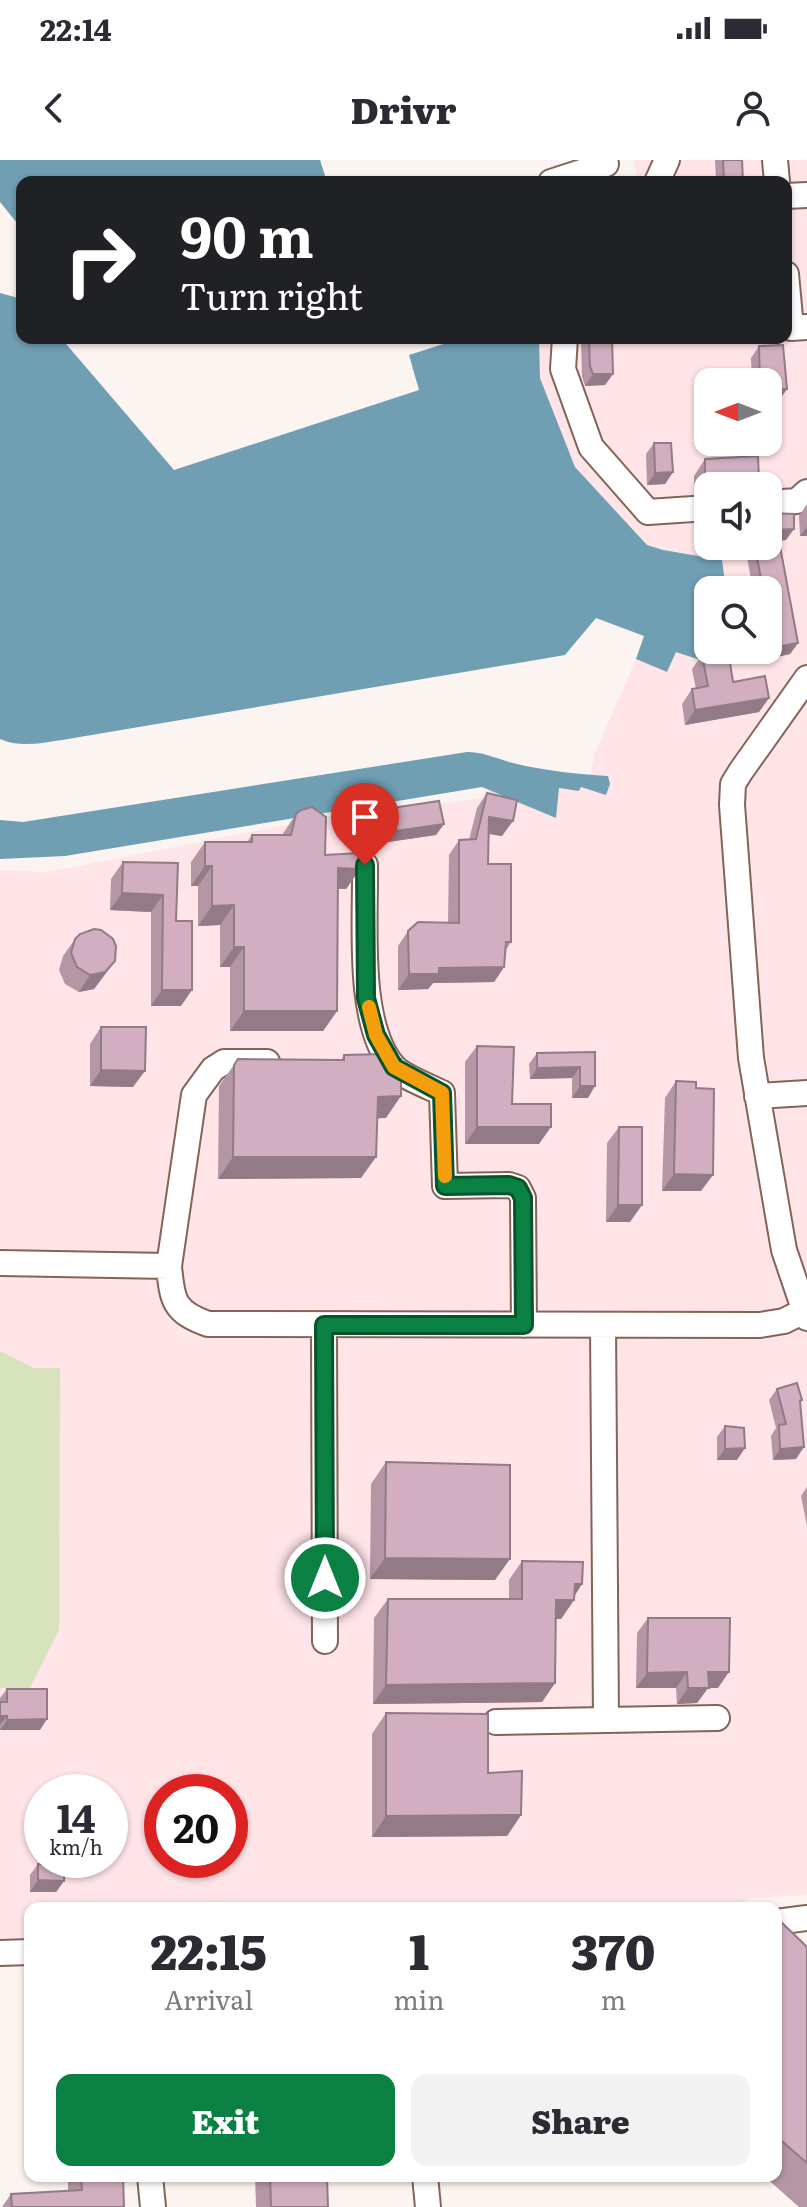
<!DOCTYPE html>
<style>
body{margin:0;font-family:Literata,serif;background:#f2f2f3;color:#2b2b33;height:100vh;display:flex;flex-direction:column;font-size:30px;white-space:nowrap}
*{box-sizing:border-box;margin:0}
p{font-size:26px;color:#7c7c81}
.icon{flex:none;width:44px;height:44px;fill:none;stroke:currentColor;stroke-width:2;stroke-linecap:round;stroke-linejoin:round}
.map{position:relative;flex:1;overflow:hidden}
.sheet{position:absolute;left:24px;top:1742px;width:758px;height:280px;display:flex;flex-direction:column;background:#fff;border-radius:16px;box-shadow:0 2px 6px #0004}
.sheet>*{flex:none}
.top-card{position:absolute;left:16px;top:16px;width:776px;height:168px;border-radius:16px;box-shadow:0 2px 6px #0004;background:#202124;color:#fff;overflow:hidden}
.needle{width:52px;rotate:270deg}
.tools{position:absolute;left:694px;top:208px;display:grid;gap:16px}
.tools a{display:grid;place-items:center;width:88px;height:88px;border-radius:16px;background:#fff;box-shadow:0 2px 6px #0004;font-size:40px}
.speed{position:absolute;left:24px;top:1614px;display:flex;gap:16px;font-size:40px;font-weight:700;text-align:center}
.speed>*{display:grid;place-content:center;width:104px;height:104px;border-radius:50%;background:#fff;box-shadow:0 2px 6px #0004;line-height:1}
.speed small{font-size:20px;font-weight:400}
.speed .limit{border:12px solid #d22;background:#fff;color:#111}
.pin{position:absolute;display:grid;place-items:center;width:68px;height:68px;color:#fff;margin:-82px -34px;border-radius:50% 50% 50% 0;rotate:-45deg;box-shadow:0 0 8px #0007}
.pin .icon{rotate:45deg}
.me{position:absolute;width:88px;margin:-44px;rotate:0deg;stroke-linejoin:round;filter:drop-shadow(0 0 6px #0008)}
.turn{display:flex;align-items:center;gap:28px;height:168px;padding:0 32px;font-size:36px}
.turn .icon{width:104px;height:104px;stroke-width:2.5}
.turn b{display:block;font-size:56px;line-height:68px}
.eta{display:flex;justify-content:space-evenly;align-items:center;height:136px;text-align:center}
.eta b{font-size:48px;font-weight:800;line-height:56px}
.button{display:flex;gap:16px;margin-top:auto;padding:16px 32px}
.button a{flex:1;height:92px;border-radius:16px;background:#0b8043;color:#fff;font-size:32px;font-weight:800;line-height:92px;text-align:center}
.button a+a{background:#f2f2f3;color:#2b2b33}
.status{display:flex;justify-content:space-between;align-items:center;height:56px;padding:0 40px;background:#fff;direction:ltr}
.status svg{height:22px;fill:currentColor}
header{display:flex;justify-content:space-between;align-items:center;height:104px;padding:0 32px;background:#fff;font-size:36px;font-weight:800}
.map>svg:first-child{display:block}
.industrial{fill:#ffe4e8;fill-rule:evenodd}
.green{fill:#d6e3bc}
.water{fill:#709eb3}
.lines{fill:none;stroke-linecap:round;stroke-linejoin:round}
.minor-casing{stroke:#846458;stroke-width:28}
.minor{stroke:#fff;stroke-width:24}
.wall{fill:#b496a5}
.shaded-wall{fill:#927a86}
.building{fill:#d1afc0;stroke:#927a86;stroke-width:2}
.route-casing{stroke:#07532c;stroke-width:20}
.route{stroke:#0b8043;stroke-width:14}
.slow{stroke:#f59e0b;stroke-width:14}
</style>
<div class="status"><b>22:14</b><svg viewBox="0 0 49 12"><path d="M0 12V9h3v3zM5 12V6h3v6zM10 12V3h3v9zM15 12V0h3v12zM26 1h20v11H26zM47 4h2v5h-2z"/></svg></div>
<header><svg class="icon" aria-label="back" viewBox="0 0 24 24"><path d="M15 5l-7 7 7 7"/></svg>Drivr<svg class="icon" aria-label="person" viewBox="0 0 24 24"><circle cx="12" cy="8" r="4"/><path d="M4 21q1-7 8-7t8 7"/></svg></header>
<div class="map">
<svg width="807" height="2047" viewBox="0 0 807 2047">
<rect width="100%" height="100%" fill="#fbf4f1"/>
<!-- industrial -->
<path class="industrial" d="M 633,0 L 807,0 L 807,1735 L 751,1738 L 732,1748 L 30,1748 L 30,1779 L 0,1780 L 0,710 L 48,712 L 327,657 L 479,639 L 489,629 L 555,658 L 559,628 L 579,631 L 581,627 L 608,617 L 590,615 L 595,593 L 636,499 L 667,512 L 676,492 L 749,498 L 747,490 L 768,490 L 768,430 L 726,430 L 722,400 L 663,390 L 646,385 L 575,307 L 540,218 L 539,178 L 786,178 L 786,22 L 638,22 ZM 708,222 L 768,222 L 768,282 L 708,282 ZM 708,326 L 768,326 L 768,386 L 708,386 ZM 42,1632 L 110,1632 L 110,1700 L 42,1700 ZM 162,1632 L 230,1632 L 230,1700 L 162,1700 Z"/>
<!-- green -->
<path class="green" d="M 0,1191 L 34,1208 L 60,1208 L 59,1470 L 30,1528 L 0,1528 Z"/>
<!-- water -->
<path class="water" d="M 0,0 L 320,0 L 327,22 L 22,22 L 22,69 L 0,42 Z
M 0,133 L 22,139 L 22,178 L 61,178 L 174,310 L 419,230 L 409,195 L 462,178 L 539,178 L 540,218 L 575,307 L 647,385 L 663,390 L 722,400 L 726,430 L 708,430 L 708,490 L 747,490 L 749,499 L 712,504 L 676,492 L 667,512 L 636,499 L 644,476 L 596,458 L 565,495 L 62,580 C 41,583 20,588 0,579 Z
M 467,592 C 485,592 499,600 517,604 C 547,611 577,614 608,616 L 610,624 L 606,635 L 581,627 L 579,631 L 559,628 L 556,658 L 482,627 L 65,696 L 0,699 L 0,660 L 23,662 Z"/>
<g class="lines">
<defs>
<path id="minor" d="M 775,0 L 777,22
M 551,22 L 606,4 L 605,0
M 657,22 L 667,0
M 786,36 L 807,35
M 786,114 L 791,168 L 807,167
M 565,178 L 563,209 L 591,287 L 648,352 L 708,348
M 768,343 L 797,341 L 807,332
M 807,518 L 741,611 L 733,624 L 732,645 L 751,898 L 784,1090 L 807,1158
M 365,705 C 366,760 356,863 393,906 C 401,916 430,927 442,933 L 445,1026 L 509,1025 L 518,1028 L 523,1038 L 524,1165
M 267,902 L 224,902 L 213,909 L 194,935 L 169,1106 C 172,1141 174,1152 208,1164 L 760,1165 L 784,1161 L 804,1151
M 757,936 L 807,933
M 0,1103 L 169,1106
M 324,1165 L 325,1481
M 603,1165 L 606,1560 L 717,1558
M 496,1562 L 606,1560
M 776,1762 L 807,1758
M 0,1793 L 30,1792
M 150,2016 L 153,2047
M 425,2016 L 428,2047"/>
</defs>
<!-- minor casing -->
<use href="#minor" class="minor-casing"/>
<!-- minor -->
<use href="#minor" class="minor"/>
</g>
<!-- wall -->
<path class="wall" d="M 715,0 L 742,0 L 743,22 L 716,22 Z
M 581,178 L 612,178 L 613,214 L 605,225 L 585,226 L 582,217 Z
M 759,186 L 787,229 L 779,240 L 768,241 L 768,222 L 752,222 L 751,198 Z
M 654,283 L 673,312 L 665,324 L 647,325 L 646,294 Z
M 705,299 L 759,320 L 755,326 L 708,326 L 708,333 L 694,334 L 694,316 Z
M 807,344 L 807,376 L 800,376 L 799,356 Z
M 768,353 L 786,380 L 779,381 L 798,483 L 790,494 L 763,500 L 761,490 L 768,490 L 768,430 L 753,430 L 745,386 L 768,386 Z
M 702,495 L 733,522 L 769,538 L 759,552 L 685,565 L 682,544 L 692,529 L 696,529 L 692,509 Z
M 487,633 L 502,676 L 488,674 L 488,704 L 511,782 L 506,790 L 504,807 L 494,822 L 433,823 L 428,829 L 398,830 L 398,786 L 408,771 L 448,763 L 449,695 L 459,680 L 469,680 L 477,648 Z
M 392,648 L 444,664 L 436,675 L 388,682 L 384,659 Z
M 296,654 L 325,695 L 360,709 L 346,729 L 338,729 L 337,851 L 323,871 L 230,871 L 230,807 L 220,807 L 220,765 L 198,766 L 198,726 L 191,726 L 191,702 L 205,682 L 247,682 L 252,675 L 282,675 Z
M 123,702 L 178,703 L 176,761 L 181,846 L 151,846 L 151,752 L 110,750 L 111,719 Z
M 75,779 L 115,801 L 94,829 L 79,832 L 65,824 L 59,810 L 63,796 Z
M 101,867 L 133,927 L 90,926 L 90,884 Z
M 477,886 L 512,944 L 539,984 L 465,984 L 465,902 Z
M 595,892 L 588,938 L 572,938 L 572,918 L 530,919 L 529,904 L 537,893 Z
M 344,895 L 386,958 L 378,958 L 361,1018 L 218,1019 L 219,926 L 238,899 L 341,900 Z
M 676,921 L 696,928 L 701,1031 L 662,1031 L 665,938 Z
M 619,967 L 630,1062 L 606,1062 L 607,983 Z
M 777,1229 L 802,1240 L 800,1243 L 796,1299 L 773,1300 L 771,1276 L 776,1268 L 769,1240 Z
M 725,1266 L 737,1300 L 717,1300 L 717,1277 Z
M 386,1302 L 495,1420 L 370,1419 L 371,1324 Z
M 807,1327 L 807,1366 L 801,1336 Z
M 522,1401 L 574,1436 L 574,1440 L 561,1459 L 555,1459 L 555,1523 L 542,1542 L 373,1544 L 374,1458 L 388,1439 L 509,1439 L 509,1420 Z
M 648,1458 L 718,1528 L 708,1528 L 697,1543 L 677,1544 L 676,1528 L 636,1528 L 637,1473 Z
M 7,1529 L 40,1570 L 0,1570 L 0,1538 Z
M 386,1553 L 488,1613 L 521,1655 L 507,1676 L 372,1677 L 372,1574 Z
M 48,1700 L 65,1700 L 64,1721 L 56,1732 L 30,1732 L 30,1715 L 38,1704 L 45,1704 Z
M 776,1757 L 807,1787 L 807,2047 L 799,2047 L 764,2016 L 776,2016 Z
M 68,2016 L 123,2016 L 124,2047 L 2,2047 L 11,2034 L 68,2031 Z
M 255,2016 L 327,2016 L 328,2047 L 256,2047 Z"/>
<!-- shaded-wall -->
<path class="shaded-wall" d="M 593,214 L 613,214 L 605,225 L 585,226 Z
M 787,229 L 779,240 L 768,241 L 768,230 Z
M 673,312 L 665,324 L 647,325 L 655,313 Z
M 719,316 L 713,326 L 708,326 L 708,333 L 694,334 L 705,317 Z
M 759,320 L 755,326 L 728,326 L 731,322 Z
M 807,367 L 807,376 L 800,376 Z
M 794,369 L 786,380 L 769,381 L 777,370 Z
M 798,483 L 790,494 L 763,500 L 770,488 Z
M 769,538 L 759,552 L 685,565 L 695,550 Z
M 489,657 L 513,661 L 502,676 L 478,672 Z
M 444,664 L 436,675 L 388,682 L 396,671 Z
M 205,706 L 212,706 L 198,726 L 191,726 Z
M 338,708 L 360,709 L 346,729 L 324,728 Z
M 122,733 L 163,735 L 151,752 L 110,750 Z
M 234,745 L 220,765 L 198,766 L 212,746 Z
M 234,787 L 244,787 L 230,807 L 220,807 Z
M 115,801 L 94,829 L 79,832 L 90,815 Z
M 504,807 L 494,822 L 433,823 L 428,829 L 398,830 L 409,814 L 439,808 Z
M 162,830 L 192,830 L 181,846 L 151,846 Z
M 244,851 L 337,851 L 323,871 L 230,871 Z
M 580,907 L 572,918 L 530,919 L 537,908 Z
M 101,910 L 145,911 L 133,927 L 90,926 Z
M 580,926 L 595,926 L 588,938 L 572,938 Z
M 401,936 L 386,958 L 363,959 L 378,937 Z
M 477,967 L 551,967 L 539,984 L 465,984 Z
M 233,997 L 376,997 L 361,1018 L 218,1019 Z
M 674,1014 L 713,1015 L 701,1031 L 662,1031 Z
M 618,1045 L 642,1045 L 630,1062 L 606,1062 Z
M 804,1287 L 796,1299 L 773,1300 L 780,1289 Z
M 745,1288 L 737,1300 L 717,1300 L 725,1289 Z
M 385,1398 L 510,1399 L 495,1420 L 370,1419 Z
M 575,1424 L 582,1424 L 572,1440 L 574,1440 L 561,1459 L 542,1459 L 556,1440 Z
M 687,1512 L 676,1528 L 636,1528 L 647,1513 Z
M 708,1512 L 729,1512 L 718,1528 L 708,1528 L 697,1543 L 677,1544 L 688,1528 Z
M 555,1523 L 542,1542 L 373,1544 L 386,1525 Z
M 0,1556 L 7,1556 L 0,1565 Z
M 47,1559 L 40,1570 L 0,1570 L 7,1560 Z
M 521,1655 L 507,1676 L 372,1677 L 386,1656 Z
M 38,1720 L 64,1721 L 56,1732 L 30,1732 Z"/>
<!-- building -->
<path class="building" d="M 723,0 L 742,0 L 743,22 L 724,22 Z
M 589,178 L 612,178 L 613,214 L 593,214 L 590,206 Z
M 783,185 L 787,229 L 768,230 L 768,222 L 760,222 L 759,186 Z
M 654,283 L 671,283 L 673,312 L 655,313 Z
M 758,296 L 759,320 L 731,322 L 719,316 L 705,317 L 705,299 Z
M 768,353 L 794,354 L 794,369 L 777,370 L 798,483 L 770,488 L 768,473 L 768,430 L 763,430 L 755,386 L 768,386 Z
M 728,490 L 733,522 L 765,516 L 769,538 L 695,550 L 692,529 L 708,526 L 702,495 Z
M 487,633 L 517,640 L 513,661 L 489,657 L 488,704 L 511,704 L 511,782 L 506,782 L 504,807 L 439,808 L 439,814 L 409,814 L 408,771 L 418,762 L 459,763 L 459,680 L 476,679 Z
M 439,641 L 444,664 L 396,671 L 392,648 Z
M 312,647 L 326,657 L 325,695 L 359,693 L 360,709 L 338,708 L 337,851 L 244,851 L 244,787 L 234,787 L 234,745 L 212,746 L 212,706 L 205,706 L 205,682 L 252,682 L 252,675 L 291,675 L 296,654 L 301,650 Z
M 123,702 L 178,703 L 176,761 L 192,761 L 192,830 L 162,830 L 163,735 L 122,733 Z
M 94,769 L 101,770 L 113,779 L 116,786 L 115,801 L 105,812 L 90,815 L 77,807 L 71,793 L 75,779 L 80,774 Z
M 101,867 L 146,867 L 145,911 L 101,910 Z
M 477,886 L 514,887 L 512,944 L 551,944 L 551,967 L 477,967 Z
M 595,892 L 595,926 L 580,926 L 580,907 L 537,908 L 537,893 Z
M 386,894 L 401,899 L 401,936 L 378,937 L 376,997 L 233,997 L 234,905 L 238,899 L 344,900 L 344,895 Z
M 676,921 L 696,922 L 696,928 L 714,929 L 713,1015 L 674,1014 Z
M 619,967 L 642,967 L 642,1045 L 618,1045 Z
M 797,1223 L 802,1240 L 800,1241 L 804,1287 L 780,1289 L 779,1265 L 786,1264 L 777,1229 Z
M 725,1266 L 744,1268 L 745,1288 L 725,1289 Z
M 386,1302 L 510,1305 L 510,1399 L 385,1398 Z
M 522,1401 L 583,1402 L 582,1424 L 575,1424 L 574,1440 L 556,1440 L 555,1523 L 386,1525 L 388,1439 L 522,1439 Z
M 648,1458 L 730,1458 L 729,1512 L 708,1512 L 709,1528 L 688,1528 L 687,1512 L 647,1513 Z
M 7,1529 L 47,1529 L 47,1559 L 7,1560 L 7,1556 L 0,1556 L 0,1542 L 7,1542 Z
M 386,1553 L 488,1554 L 488,1613 L 522,1611 L 521,1655 L 386,1656 Z
M 50,1700 L 65,1700 L 64,1721 L 38,1720 L 38,1704 L 49,1705 Z
M 776,1757 L 807,1787 L 807,2003 L 776,1976 Z
M 81,2016 L 123,2016 L 124,2047 L 12,2047 L 11,2034 L 82,2030 Z
M 270,2016 L 327,2016 L 328,2047 L 271,2047 Z"/>
<g class="lines">
<defs>
<path id="route" d="M 325,1418 L 324,1165 L 524,1165 L 523,1038 L 518,1028 L 509,1025 L 445,1026 L 442,933 L 394,907 L 376,875 L 366,838 L 365,705"/>
</defs>
<!-- route casing -->
<use href="#route" class="route-casing"/>
<!-- route -->
<use href="#route" class="route"/>
<!-- slow -->
<path class="slow" d="M 369,847 L 376,875 L 394,907 L 442,933 L 445,1016"/>
</g>
</svg>
<div class="tools">
<a><svg class="needle" viewBox="-14 -14 28 28"><path d="M0-13l5 13h-10z" fill="#e53935"/><path d="M0 13l5-13h-10z" fill="#7c7c81"/></svg></a>
<a><svg class="icon" aria-label="sound" viewBox="0 0 24 24"><path d="M4 9h4l5-4v14l-5-4H4zM17 9q2 3 0 6"/></svg></a>
<a><svg class="icon" aria-label="search" viewBox="0 0 24 24"><circle cx="10" cy="10" r="6"/><path d="M15 15l6 6"/></svg></a>
</div>
<div class="speed"><div>14<small>km/h</small></div><div class="limit">20</div></div>
<div class="pin" style="left:365px;top:705px;background:#d93025"><svg class="icon" aria-label="arrive" viewBox="0 0 24 24"><path d="M6 21V4h12l-3 4 3 4H6"/></svg></div>
<svg class="me" style="left:325px;top:1418px" viewBox="-20 -20 40 40"><circle r="17" fill="#0b8043" stroke="#fff" stroke-width="3"/><path d="M0-11L8 9 0 5-8 9z" fill="#fff"/></svg>
<div class="top-card">
<div class="turn"><svg class="icon" aria-label="right" viewBox="0 0 24 24"><path d="M7 20v-9h11M14 6l5 5-5 5"/></svg><div><b>90 m</b>Turn right</div></div>
</div>
<section class="sheet">
<div class="eta">
<div><b>22:15</b><p>Arrival</p></div>
<div><b>1</b><p>min</p></div>
<div><b>370</b><p>m</p></div>
</div>
<div class="button"><a>Exit</a><a>Share</a></div>
</section>
</div>
